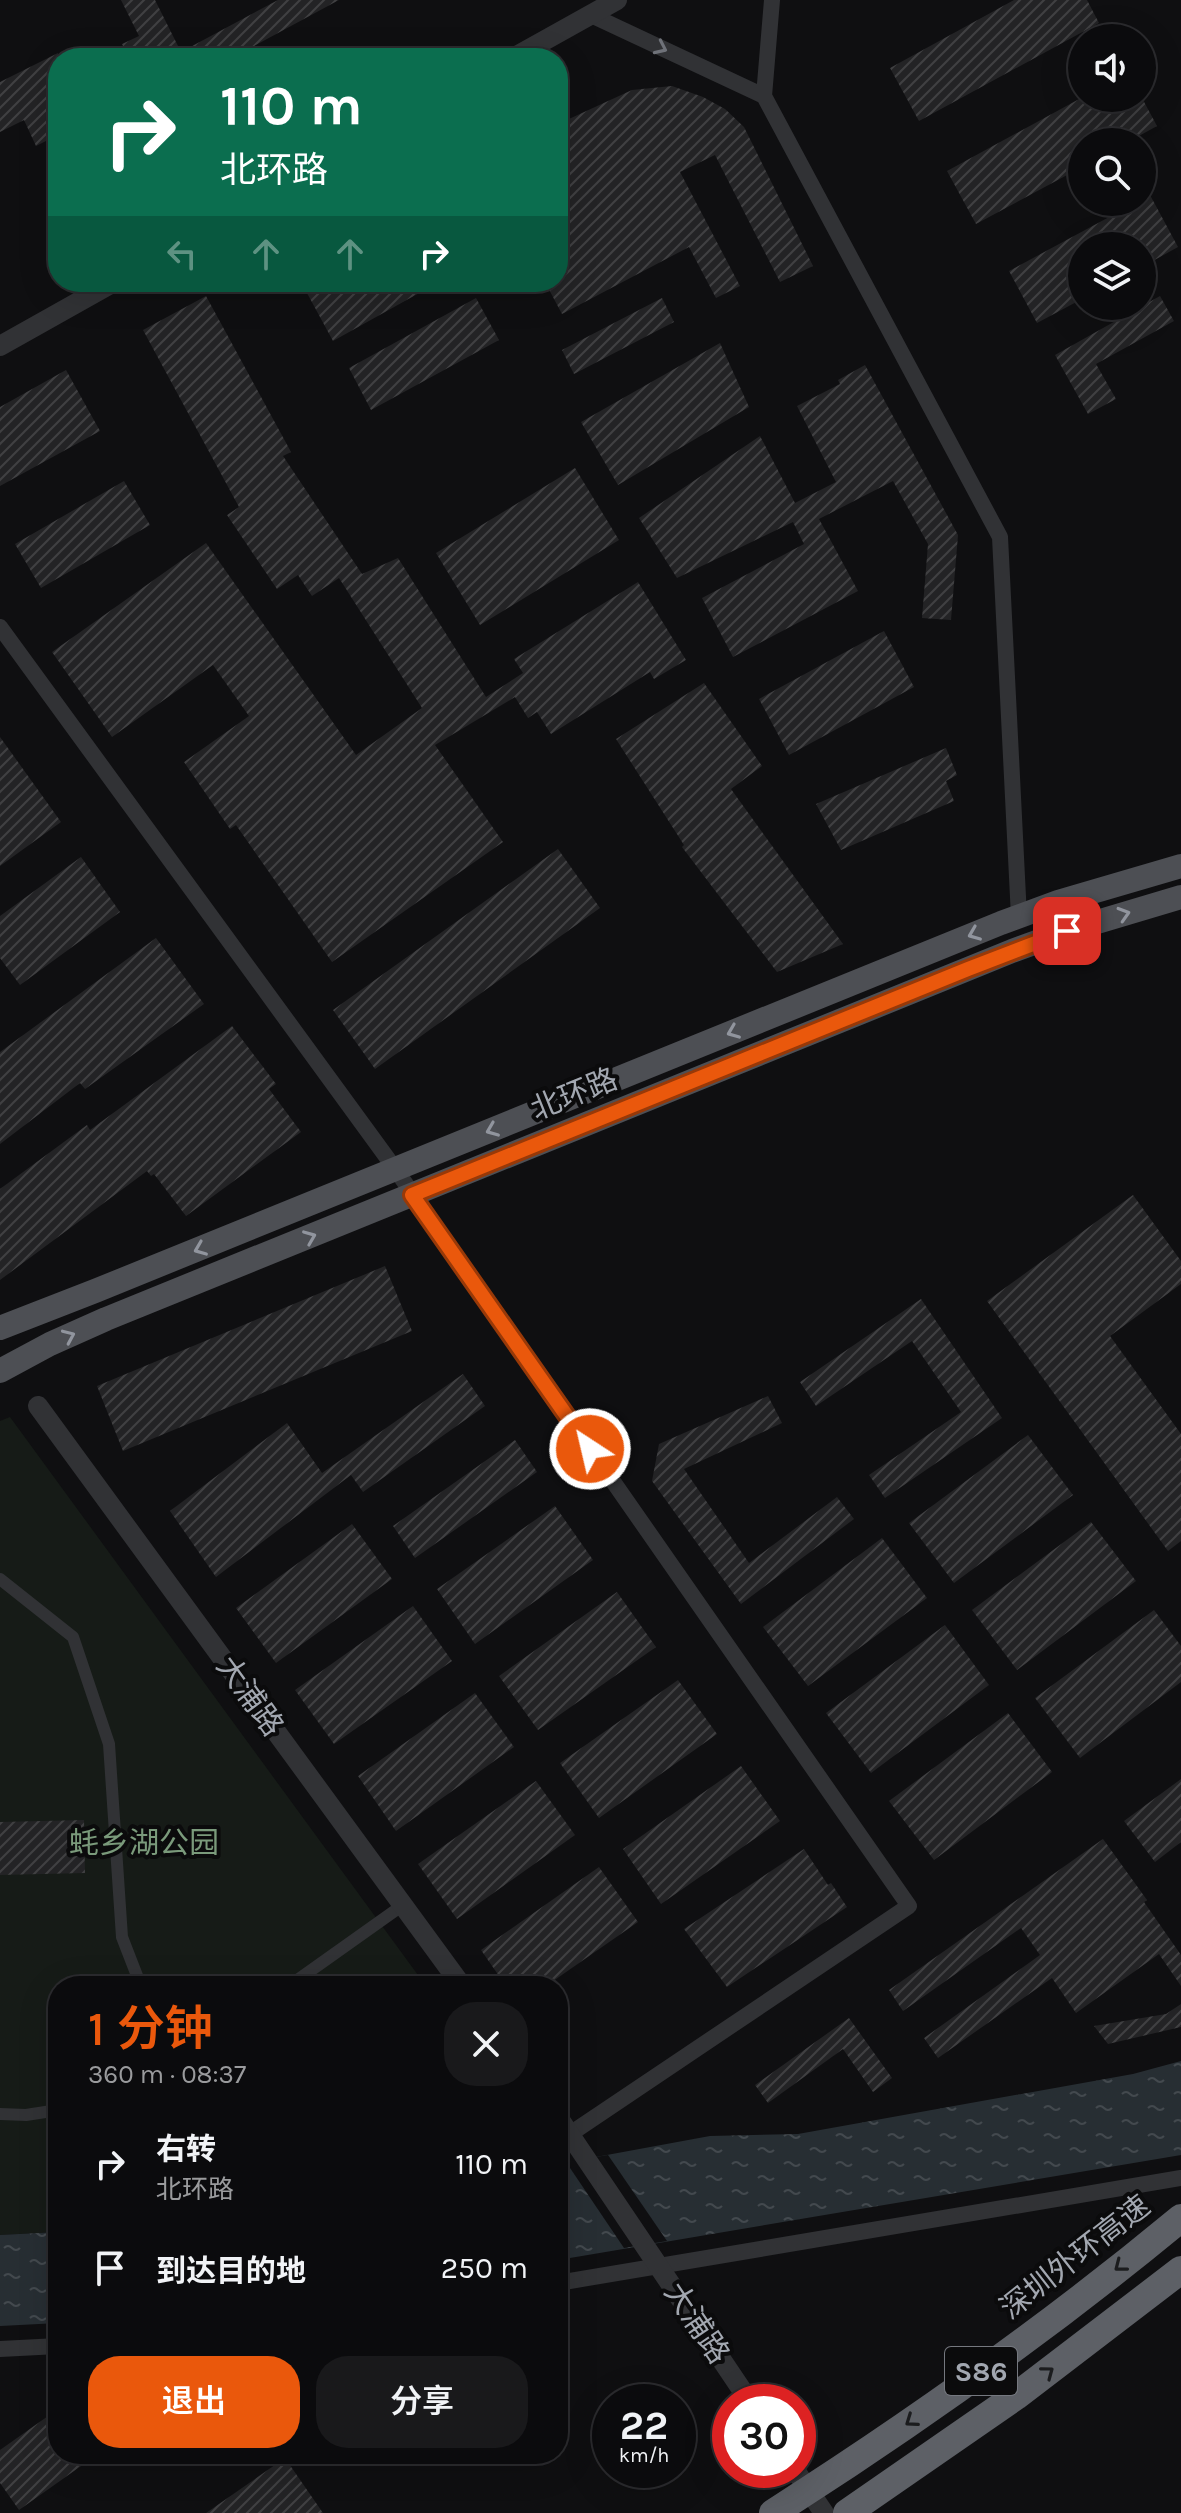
<!DOCTYPE html>
<html lang="zh">
<meta charset="utf-8">
<style>
body{margin:0;font-family:Karla,"Noto Sans SC",sans-serif;background:#19191b;color:#f1f3f6;height:100vh;display:flex;flex-direction:column;font-size:30px;white-space:nowrap}
*{box-sizing:border-box;margin:0}
p{font-size:26px;color:#9a9b9d}
.icon{flex:none;width:44px;height:44px;fill:none;stroke:currentColor;stroke-width:2;stroke-linecap:round;stroke-linejoin:round}
.map{position:relative;flex:1;overflow:hidden}
.details{position:absolute;left:48px;top:1976px;width:520px;height:488px;display:flex;flex-direction:column;background:#0b0b0d;border-radius:32px;box-shadow:0 8px 32px #0002,0 0 0 2px #2b2b2e}
.details>*{flex:none}
.hud{position:absolute;left:48px;top:48px;width:520px;height:244px;border-radius:32px;box-shadow:0 8px 32px #0002,0 0 0 2px #2b2b2e;background:#0b6e4f;color:#fff;overflow:hidden}
.controls{position:absolute;left:1068px;top:24px;display:grid;gap:16px}
.controls a{display:grid;place-items:center;width:88px;height:88px;border-radius:50%;background:#0b0b0d;box-shadow:0 8px 32px #0002,0 0 0 2px #2b2b2e;font-size:40px}
.speed{position:absolute;left:592px;top:2384px;display:flex;gap:16px;font-size:40px;font-weight:700;text-align:center}
.speed>*{display:grid;place-content:center;width:104px;height:104px;border-radius:50%;background:#0b0b0d;box-shadow:0 8px 32px #0002,0 0 0 2px #2b2b2e;line-height:1}
.speed small{font-size:20px;font-weight:400}
.speed .limit{border:12px solid #d22;background:#fff;color:#111}
.pin{position:absolute;display:grid;place-items:center;width:68px;height:68px;color:#fff;margin:-34px;border-radius:16px;box-shadow:0 4px 12px #0006}
.me{position:absolute;width:88px;margin:-44px;rotate:325deg;stroke-linejoin:round;filter:drop-shadow(0 0 6px #0008)}
.turn{display:flex;align-items:center;gap:28px;height:168px;padding:0 40px;font-size:36px}
.turn .icon{width:104px;height:104px;stroke-width:2.5}
.turn b{display:block;font-size:56px;line-height:68px}
.lanes{display:flex;align-items:center;height:76px;padding:0 40px;background:#0003;justify-content:center;gap:40px;direction:ltr}
.lanes .off{opacity:.35}
.round{display:grid;place-items:center;flex:none;width:84px;height:84px;border-radius:32px;background:#19191b}
.head{display:flex;align-items:center;justify-content:space-between;height:136px;padding:0 40px}
h1{font-size:48px;font-weight:600;line-height:60px;color:#ea580c}
.button{display:flex;gap:16px;margin-top:auto;padding:16px 40px}
.button a{flex:1;height:92px;border-radius:32px;background:#ea580c;color:#fff;font-size:32px;font-weight:600;line-height:92px;text-align:center}
.button a+a{background:#19191b;color:#f1f3f6}
ul{padding:0;list-style:none}
li{display:flex;align-items:center;gap:24px;height:104px;padding:0 40px}
li div{flex:1}
li b{display:block;font-size:30px}
li em{font-style:normal}
.map>svg:first-child{display:block}
.green{fill:#161b17}
.water{fill:url(#water-ripples)}
.pier{fill:#0f0f11}
.building{fill:url(#building-hatch)}
.lines{fill:none;stroke-linecap:round;stroke-linejoin:round}
.pedestrian{stroke:#313235;stroke-width:12}
.minor{stroke:#313235;stroke-width:16}
.tertiary{stroke:#313235;stroke-width:20}
.primary{stroke:#4d4f54;stroke-width:24}
.motorway{stroke:#5d6066;stroke-width:28}
.motorway-bridge{stroke:#5d6066;stroke-width:28}
.oneway{stroke:#6f7279}
.oneway2{stroke:#91959e}
.oneway3{stroke:#1b1c1e}
.route-casing{stroke:#983908;stroke-width:20}
.route{stroke:#ea580c;stroke-width:14}
.labels{text-anchor:middle;dominant-baseline:central;stroke-width:8;stroke-linejoin:round;paint-order:stroke}
.shield{fill:#0b0b0c;stroke:#75787f;stroke-width:2}
.shield-label{font-size:28px;font-weight:bold;fill:#a2a7b0}
.street-label{font-size:30px;fill:#a2a7b0;stroke:#0b0b0c}
.park-label{font-size:30px;fill:#7a9a7b;stroke:#0b0b0c}
</style>
<div class="map">
<svg width="1181" height="2513" viewBox="0 0 1181 2513">
<defs>
<pattern id="water-ripples" width="26" height="14" patternUnits="userSpaceOnUse" patternTransform="scale(2)"><rect width="26" height="14" fill="#272e33"/><path d="M2 4q2-2 4 0t4 0M15 11q2-2 4 0t4 0" fill="none" stroke="#43494e"/></pattern>
<pattern id="building-hatch" width="6" height="6" patternUnits="userSpaceOnUse" patternTransform="scale(2)"><rect width="6" height="6" fill="#232325"/><path d="M-1 1l2-2M0 6l6-6M5 7l2-2" fill="none" stroke="#404042"/></pattern>
</defs>
<rect width="100%" height="100%" fill="#0f0f11"/>
<!-- green -->
<path class="green" d="M 10,1417 L 426,1986 L 58,1986 L 58,2232 L 0,2235 L 0,1421 Z"/>
<!-- water -->
<path class="water" d="M 1181,2061 L 1181,2155 L 558,2260 L 558,2164 L 710,2136 L 798,2134 L 1133,2074 Z
M 58,2232 L 58,2323 L 0,2326 L 0,2235 Z"/>
<!-- pier -->
<path class="pier" d="M 608,2155 L 667,2241 L 624,2248 L 566,2162 Z"/>
<!-- building -->
<path class="building" d="M 121,0 L 155,0 L 181,52 L 278,0 L 339,0 L 232,58 L 129,58 L 122,44 L 139,36 Z
M 1014,0 L 1087,0 L 1099,23 L 919,121 L 890,68 Z
M 58,53 L 58,135 L 36,146 L 24,120 L 0,132 L 0,82 Z
M 672,86 L 703,97 L 725,109 L 744,127 L 813,266 L 780,282 L 715,155 L 680,172 L 740,286 L 716,298 L 689,247 L 562,314 L 545,282 L 558,282 L 558,124 L 632,90 Z
M 1081,98 L 1142,98 L 1157,126 L 1128,142 L 1082,142 L 1082,167 L 976,224 L 947,171 Z
M 1150,195 L 1178,247 L 1142,267 L 1142,246 L 1082,246 L 1082,299 L 1037,323 L 1009,271 L 1137,202 L 1142,202 L 1142,199 Z
M 301,282 L 439,282 L 333,341 Z
M 206,296 L 291,452 L 283,456 L 362,574 L 398,558 L 486,697 L 523,673 L 514,659 L 638,582 L 686,660 L 654,679 L 650,672 L 551,734 L 537,712 L 528,718 L 515,697 L 435,745 L 503,842 L 332,962 L 236,825 L 230,829 L 184,762 L 249,716 L 213,665 L 112,737 L 52,652 L 206,543 L 356,755 L 422,708 L 339,578 L 312,596 L 298,575 L 277,589 L 227,515 L 239,507 L 143,330 Z
M 1160,296 L 1174,321 L 1096,364 L 1116,399 L 1088,414 L 1055,355 Z
M 476,298 L 499,340 L 371,410 L 349,368 Z
M 662,298 L 674,322 L 574,374 L 562,350 Z
M 720,343 L 749,407 L 618,485 L 581,422 Z
M 865,365 L 958,535 L 951,620 L 922,618 L 928,544 L 893,481 L 819,519 L 858,591 L 733,657 L 702,598 L 804,544 L 793,522 L 677,578 L 639,518 L 760,436 L 795,503 L 836,482 L 797,406 L 840,384 L 838,380 Z
M 66,370 L 100,431 L 0,486 L 0,407 Z
M 575,468 L 619,540 L 480,625 L 436,553 Z
M 124,481 L 150,525 L 41,588 L 15,544 Z
M 884,631 L 914,687 L 789,755 L 759,699 Z
M 704,683 L 762,766 L 731,789 L 843,944 L 777,972 L 682,847 L 684,845 L 616,739 Z
M 0,737 L 61,822 L 0,866 Z
M 946,748 L 957,775 L 946,781 L 954,801 L 841,850 L 816,804 Z
M 558,849 L 600,908 L 375,1069 L 333,1010 Z
M 81,857 L 120,912 L 20,985 L 0,958 L 0,916 Z
M 156,938 L 204,1004 L 85,1089 L 80,1083 L 0,1144 L 0,1052 Z
M 232,1026 L 276,1084 L 269,1089 L 301,1132 L 186,1216 L 154,1174 L 151,1176 L 147,1171 L 0,1280 L 0,1189 L 87,1125 L 90,1130 Z
M 1133,1195 L 1181,1261 L 1181,1284 L 1110,1336 L 1181,1434 L 1181,1541 L 1168,1551 L 987,1301 Z
M 385,1266 L 412,1331 L 123,1451 L 97,1386 Z
M 921,1299 L 1002,1418 L 885,1498 L 869,1475 L 961,1412 L 912,1341 L 816,1406 L 800,1382 Z
M 463,1374 L 485,1406 L 363,1492 L 351,1475 L 216,1577 L 170,1511 L 287,1423 L 322,1473 Z
M 768,1396 L 782,1423 L 684,1469 L 749,1563 L 837,1497 L 854,1519 L 741,1604 L 652,1481 L 659,1444 Z
M 1028,1435 L 1073,1495 L 954,1583 L 909,1523 Z
M 515,1440 L 537,1472 L 415,1558 L 393,1526 Z
M 555,1506 L 593,1560 L 475,1644 L 437,1589 Z
M 1091,1522 L 1136,1581 L 1017,1670 L 972,1610 Z
M 352,1524 L 392,1579 L 276,1663 L 236,1608 Z
M 882,1538 L 927,1598 L 808,1686 L 763,1627 Z
M 617,1592 L 656,1647 L 538,1730 L 499,1676 Z
M 413,1606 L 452,1661 L 334,1744 L 295,1690 Z
M 1154,1610 L 1181,1646 L 1181,1682 L 1080,1758 L 1035,1698 Z
M 945,1625 L 989,1685 L 871,1773 L 826,1713 Z
M 678,1680 L 717,1734 L 599,1818 L 560,1763 Z
M 475,1693 L 514,1747 L 396,1831 L 358,1776 Z
M 1008,1713 L 1052,1772 L 934,1860 L 889,1801 Z
M 741,1766 L 780,1821 L 661,1904 L 623,1849 Z
M 1181,1779 L 1181,1842 L 1155,1862 L 1124,1821 Z
M 536,1781 L 575,1835 L 457,1919 L 418,1864 Z
M 84,1820 L 85,1873 L 0,1875 L 0,1822 Z
M 1103,1839 L 1147,1900 L 1144,1902 L 1181,1955 L 1181,1986 L 1159,1954 L 1076,2013 L 1052,1978 L 938,2058 L 924,2038 L 1040,1955 L 1021,1928 L 903,2011 L 889,1990 Z
M 804,1849 L 828,1885 L 831,1883 L 847,1907 L 727,1987 L 684,1929 Z
M 599,1867 L 638,1922 L 546,1986 L 506,1986 L 481,1950 Z
M 1181,2004 L 1181,2027 L 1108,2044 L 1094,2026 L 1166,2014 Z
M 849,2018 L 892,2078 L 873,2092 L 843,2049 L 768,2103 L 755,2085 Z
M 58,2409 L 58,2454 L 98,2454 L 19,2510 L 0,2483 L 0,2450 Z
M 285,2458 L 323,2513 L 206,2513 Z"/>
<g class="lines">
<!-- pedestrian -->
<path class="pedestrian" d="M 0,1579 L 73,1637 L 109,1744 L 122,1937 L 141,1986
M 289,1986 L 403,1905
M 0,2114 L 26,2115 L 58,2110"/>
<!-- minor -->
<path class="minor" d="M 591,15 L 764,96 L 772,0
M 764,96 L 1000,537 L 1019,917
M 0,627 L 396,1170 L 909,1906 L 570,2134
M 558,2283 L 1181,2178
M 0,2349 L 58,2346"/>
<!-- tertiary -->
<path class="tertiary" d="M 513,58 L 617,0
M 0,346 L 114,282
M 38,1406 L 462,1986
M 558,2117 L 750,2402
M 795,2470 L 824,2513"/>
<!-- primary -->
<path class="primary" d="M 0,1328 L 95,1291 L 1001,923 L 1058,902 L 1181,866
M 0,1371 L 50,1344 L 106,1319 L 1012,951 L 1067,931 L 1181,897"/>
<!-- motorway -->
<path class="motorway" d="M 847,2513 L 1016,2396 L 1181,2270"/>
<!-- motorway-bridge -->
<path class="motorway-bridge" d="M 773,2513 C 914,2423 1052,2325 1181,2218"/>
</g>
<!-- one-way arrows -->
<defs><path id="oneway-chevron" d="M-2-3.5L2.5 0L-2 3.5" fill="none" stroke-width="1.6" stroke-linecap="round" stroke-linejoin="round" transform="scale(2)"/></defs>
<use class="oneway" href="#oneway-chevron" transform="translate(661 48) rotate(25)"/>
<g class="oneway2">
<use href="#oneway-chevron" transform="translate(1124 914) rotate(-17)"/>
<use href="#oneway-chevron" transform="translate(974 934) rotate(158)"/>
<use href="#oneway-chevron" transform="translate(733 1032) rotate(158)"/>
<use href="#oneway-chevron" transform="translate(492 1130) rotate(158)"/>
<use href="#oneway-chevron" transform="translate(310 1237) rotate(-22)"/>
<use href="#oneway-chevron" transform="translate(200 1249) rotate(158)"/>
<use href="#oneway-chevron" transform="translate(69 1336) rotate(-24)"/>
</g>
<g class="oneway3">
<use href="#oneway-chevron" transform="translate(1120 2266) rotate(142)"/>
<use href="#oneway-chevron" transform="translate(1048 2372) rotate(-37)"/>
<use href="#oneway-chevron" transform="translate(911 2421) rotate(145)"/>
</g>
<g class="lines">
<defs>
<path id="route" d="M 590,1449 L 412,1195 L 968,969 L 1067,931"/>
</defs>
<!-- route casing -->
<use href="#route" class="route-casing"/>
<!-- route -->
<use href="#route" class="route"/>
</g>
<g class="labels">
<!-- shield labels -->
<rect class="shield" x="945" y="2347" width="72" height="48" rx="6"/>
<g class="shield-label">
<text x="981" y="2371">S86</text>
</g>
<!-- street labels -->
<g class="street-label">
<text transform="translate(574 1094) rotate(-22)">北环路</text>
<text transform="translate(250 1696) rotate(54)">大浦路</text>
<text transform="translate(1075 2257) rotate(-38)">深圳外环高速</text>
<text transform="translate(697 2323) rotate(56)">大浦路</text>
</g>
<!-- park labels -->
<g class="park-label">
<text x="144" y="1843">蚝乡湖公园</text>
</g>
</g>
</svg>
<div class="controls">
<a><svg class="icon" aria-label="sound" viewBox="0 0 24 24"><path d="M4 9h4l5-4v14l-5-4H4zM17 9q2 3 0 6"/></svg></a>
<a><svg class="icon" aria-label="search" viewBox="0 0 24 24"><circle cx="10" cy="10" r="6"/><path d="M15 15l6 6"/></svg></a>
<a><svg class="icon" aria-label="layers" viewBox="0 0 24 24"><path d="M12 4l9 5-9 5-9-5zM3 14l9 5 9-5"/></svg></a>
</div>
<div class="speed"><div>22<small>km/h</small></div><div class="limit">30</div></div>
<div class="pin" style="left:1067px;top:931px;background:#d93025"><svg class="icon" aria-label="arrive" viewBox="0 0 24 24"><path d="M6 21V4h12l-3 4 3 4H6"/></svg></div>
<svg class="me" style="left:590px;top:1449px" viewBox="-20 -20 40 40"><circle r="17" fill="#ea580c" stroke="#fff" stroke-width="3"/><path d="M0-11L8 9 0 5-8 9z" fill="#fff"/></svg>
<div class="hud">
<div class="turn"><svg class="icon" aria-label="right" viewBox="0 0 24 24"><path d="M7 20v-9h11M14 6l5 5-5 5"/></svg><div><b>110 m</b>北环路</div></div>
<div class="lanes"><svg class="icon off" aria-label="left" viewBox="0 0 24 24"><path d="M17 20v-9H6M10 6l-5 5 5 5"/></svg><svg class="icon off" aria-label="ahead" viewBox="0 0 24 24"><path d="M12 20V5M6 11l6-6 6 6"/></svg><svg class="icon off" aria-label="ahead" viewBox="0 0 24 24"><path d="M12 20V5M6 11l6-6 6 6"/></svg><svg class="icon" aria-label="right" viewBox="0 0 24 24"><path d="M7 20v-9h11M14 6l5 5-5 5"/></svg></div>
</div>
<section class="details">
<div class="head"><div><h1>1 分钟</h1><p>360 m · 08:37</p></div><a class="round"><svg class="icon" aria-label="close" viewBox="0 0 24 24"><path d="M6 6l12 12M18 6L6 18"/></svg></a></div>
<ul>
<li><svg class="icon" aria-label="right" viewBox="0 0 24 24"><path d="M7 20v-9h11M14 6l5 5-5 5"/></svg><div><b>右转</b><p>北环路</p></div><em>110 m</em></li>
<li><svg class="icon" aria-label="arrive" viewBox="0 0 24 24"><path d="M6 21V4h12l-3 4 3 4H6"/></svg><div><b>到达目的地</b></div><em>250 m</em></li>
</ul>
<div class="button"><a>退出</a><a>分享</a></div>
</section>
</div>
